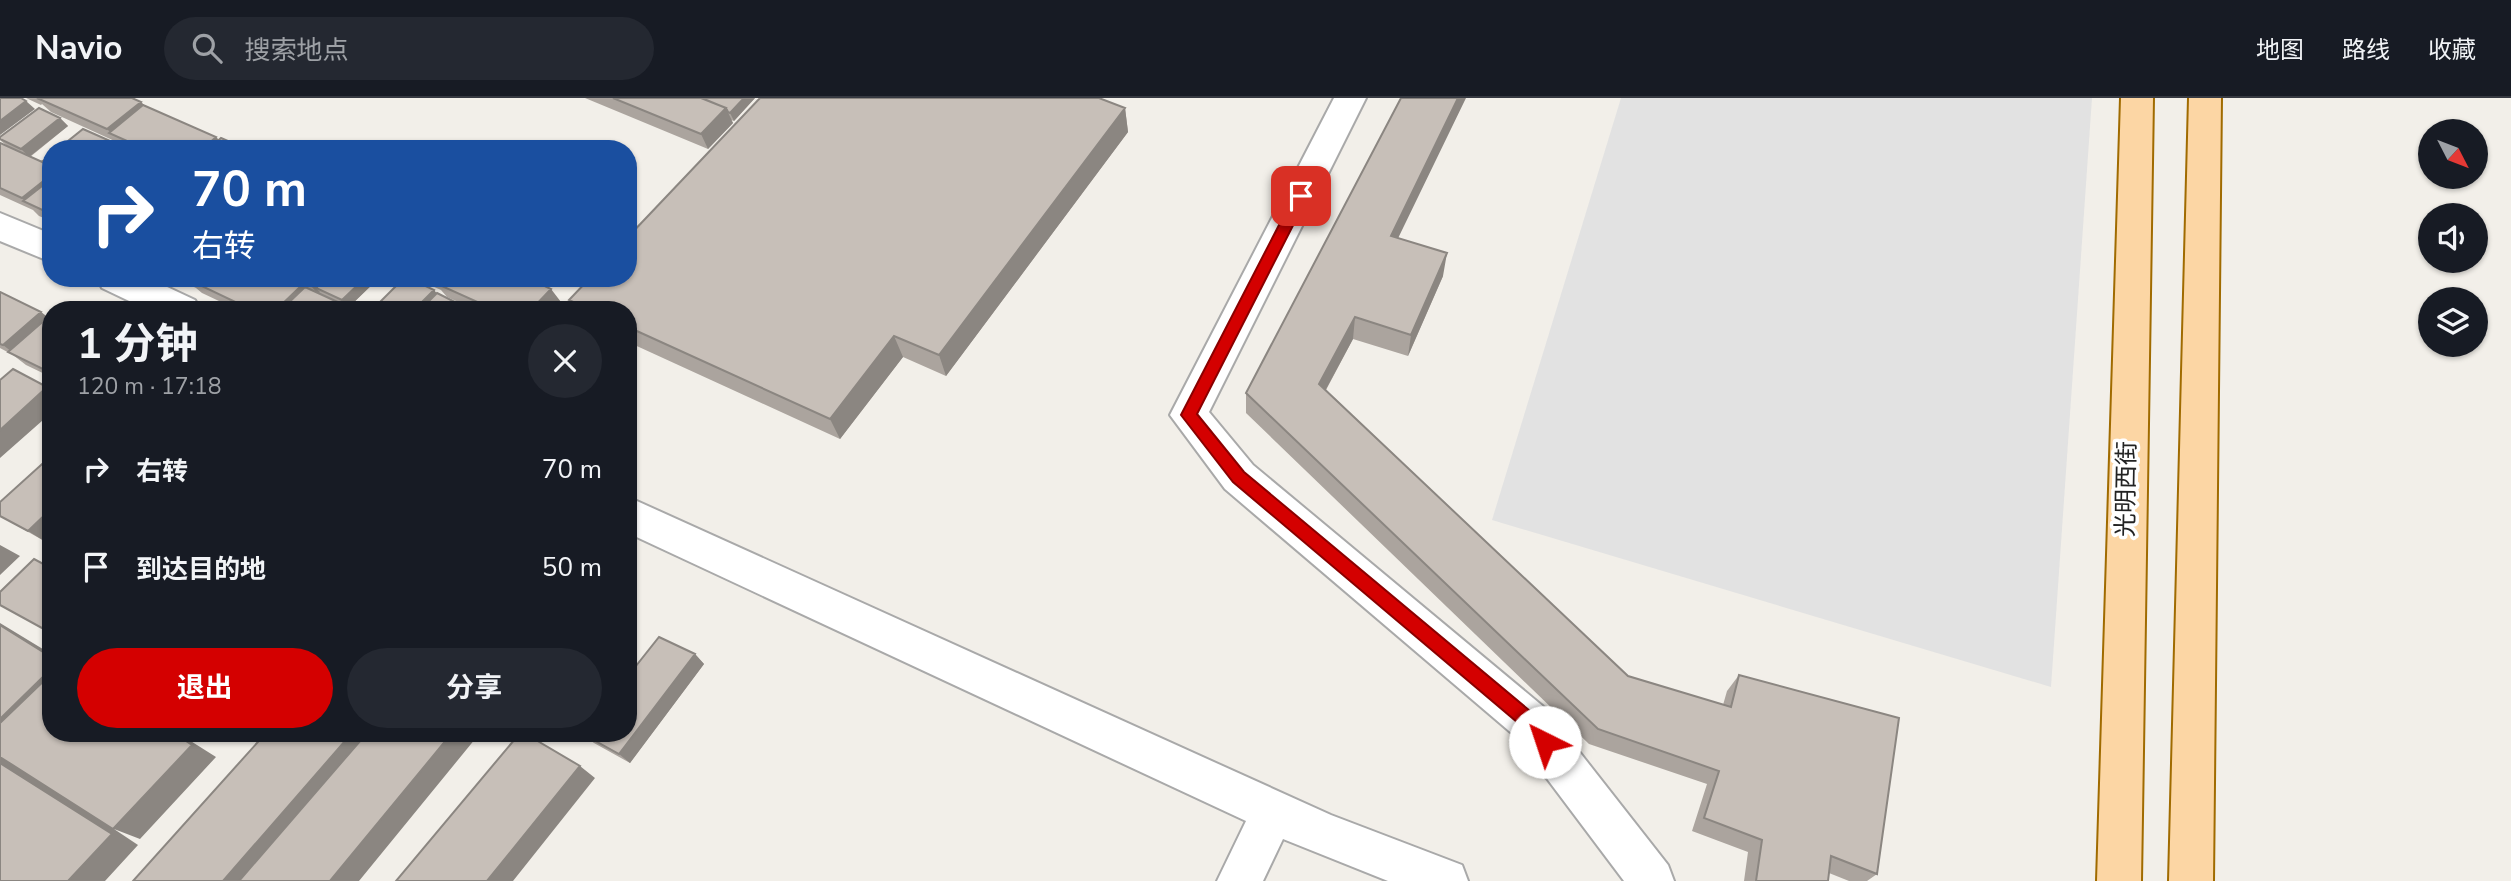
<!DOCTYPE html>
<html lang="zh">
<meta charset="utf-8">
<style>
body{margin:0;font-family:"Nunito Sans","Noto Sans SC",sans-serif;background:#242831;color:#f1f3f6;height:100vh;display:flex;flex-direction:column;font-size:26px;white-space:nowrap}
*{box-sizing:border-box;margin:0}
p{font-size:23px;color:#9ea1a6}
.icon{flex:none;width:38px;height:38px;fill:none;stroke:currentColor;stroke-width:2;stroke-linecap:round;stroke-linejoin:round}
.map{position:relative;flex:1;overflow:hidden}
.details{position:absolute;left:42px;top:203px;width:595px;height:441px;display:flex;flex-direction:column;background:#171b24;border-radius:28px;box-shadow:0 2px 5px #0004}
.details>*{flex:none}
.top-card{position:absolute;left:42px;top:42px;width:595px;height:147px;border-radius:28px;box-shadow:0 2px 5px #0004;background:#1a4fa0;color:#fff;overflow:hidden}
.needle{width:46px;rotate:132deg}
.buttons{position:absolute;left:2418px;top:21px;display:grid;gap:14px}
.buttons a{display:grid;place-items:center;width:70px;height:70px;border-radius:50%;background:#171b24;box-shadow:0 2px 5px #0004;font-size:35px}
.pin{position:absolute;display:grid;place-items:center;width:60px;height:60px;color:#fff;margin:-30px;border-radius:14px;box-shadow:0 4px 10px #0006}
.me{position:absolute;width:77px;margin:-38px;rotate:319deg;stroke-linejoin:round;filter:drop-shadow(0 0 5px #0008)}
.turn{display:flex;align-items:center;gap:24px;height:147px;padding:0 35px;font-size:32px}
.turn .icon{width:91px;height:91px;stroke-width:2.5}
.turn b{display:block;font-size:49px;line-height:60px}
.round{display:grid;place-items:center;flex:none;width:74px;height:74px;border-radius:37px;background:#242831}
.summary{display:flex;align-items:center;justify-content:space-between;height:119px;padding:0 35px}
h1{font-size:42px;font-weight:700;line-height:52px}
.cta{display:flex;gap:14px;margin-top:auto;padding:14px 35px}
.cta a{flex:1;height:80px;border-radius:42px;background:#d40000;color:#fff;font-size:28px;font-weight:700;line-height:80px;text-align:center}
.cta a+a{background:#242831;color:#f1f3f6}
ul{padding:0;list-style:none}
li{display:flex;align-items:center;gap:21px;height:98px;padding:0 35px}
li div{flex:1}
li b{display:block;font-size:26px}
li em{font-style:normal}
header{display:flex;align-items:center;gap:42px;box-sizing:border-box;height:98px;padding:0 35px;background:#171b24;border-bottom:2px solid #363941}
header strong{font-size:33px}
nav{display:flex;gap:38px;margin-inline-start:auto;font-size:24px}
.search{width:490px;height:63px;background:#242831;display:flex;align-items:center;gap:18px;box-sizing:border-box;padding:0 24px;border-radius:38px;color:#9ea1a6;font-size:26px}
.map>svg:first-child{display:block}
.parking{fill:#e2e2e2}
.lines{fill:none;stroke-linecap:round;stroke-linejoin:round}
.minor-casing{stroke:#a9a9a9;stroke-width:4}
.major-casing{stroke:#a06b00;stroke-width:4}
.minor{fill:#fff;fill-rule:evenodd}
.major{fill:#fcd6a4;fill-rule:evenodd}
.wall{fill:#aba49e}
.shaded-wall{fill:#8b8681}
.building{fill:#c7bfb8;stroke:#8b8681;stroke-width:2}
.route{fill:#d40000;stroke:#8a0000;stroke-width:2}
.labels{text-anchor:middle;dominant-baseline:central;stroke-width:7;stroke-linejoin:round;paint-order:stroke}
.street-label{font-size:24px;fill:#222;stroke:#fff}
</style>
<header>
<strong>Navio</strong>
<div class="search"><svg class="icon" aria-label="search" viewBox="0 0 24 24"><circle cx="10" cy="10" r="6"/><path d="M15 15l6 6"/></svg>搜索地点</div>
<nav><a>地图</a><a>路线</a><a>收藏</a></nav>
</header>
<div class="map">
<svg width="2511" height="783" viewBox="0 0 2511 783">
<rect width="100%" height="100%" fill="#f2efe9"/>
<!-- parking -->
<path class="parking" d="M 1621,0 L 2092,0 L 2051,589 L 1492,422 Z"/>
<g class="lines">
<defs>
<path id="minor" d="M 1334,0 L 1366,0 L 1209,314 L 1253,367 L 1545,610 L 1668,767 L 1674,783 L 1624,783 L 1515,638 L 1225,391 L 1170,317 Z
M 0,115 L 51,136 L 51,164 L 0,143 Z
M 97,180 L 148,180 L 195,202 L 200,212 L 148,212 L 102,190 Z
M 628,399 L 1331,717 L 1462,767 L 1468,783 L 1388,783 L 1283,741 L 1263,783 L 1217,783 L 1246,723 L 628,435 Z"/>
<path id="major" d="M 2121,0 L 2153,0 L 2141,783 L 2097,783 Z
M 2189,0 L 2221,0 L 2213,783 L 2169,783 Z"/>
</defs>
<!-- minor casing -->
<use href="#minor" class="minor-casing"/>
<!-- major casing -->
<use href="#major" class="major-casing"/>
<!-- minor -->
<use href="#minor" class="minor"/>
<!-- major -->
<use href="#major" class="major"/>
</g>
<!-- wall -->
<path class="wall" d="M 26,0 L 132,0 L 141,4 L 145,8 L 216,39 L 219,42 L 246,51 L 127,51 L 119,45 L 51,14 L 42,6 L 41,7 Z
M 585,0 L 701,0 L 704,1 L 706,0 L 755,0 L 734,23 L 731,22 L 733,25 L 708,51 Z
M 1125,10 L 1128,34 L 946,278 L 903,259 L 840,341 L 628,244 L 628,212 L 575,212 L 569,202 Z
M 60,20 L 68,28 L 30,59 L 48,67 L 43,63 L 51,57 L 51,123 L 39,118 L 33,112 L 0,97 L 0,45 L 7,48 L 0,42 L 0,39 Z
M 1398,140 L 1443,178 L 1408,258 L 1353,241 L 1326,292 L 1628,578 L 1723,607 L 1727,593 L 1739,577 L 1877,776 L 1867,783 L 1849,783 L 1829,775 L 1828,783 L 1744,783 L 1748,754 L 1692,733 L 1707,686 L 1589,646 L 1246,315 L 1246,295 Z
M 176,180 L 379,180 L 349,209 L 355,212 L 238,212 L 202,195 L 196,190 Z
M 414,180 L 528,180 L 561,204 L 554,212 L 476,212 L 447,199 L 441,192 Z
M 0,194 L 41,214 L 51,222 L 51,279 L 26,267 L 13,257 L 0,250 Z
M 51,358 L 51,440 L 46,444 L 0,418 Z
M 695,556 L 704,566 L 630,665 L 594,645 L 585,638 L 581,642 L 569,635 L 628,635 Z"/>
<!-- shaded-wall -->
<path class="shaded-wall" d="M 744,0 L 755,0 L 734,23 L 730,15 Z
M 1458,0 L 1466,0 L 1388,161 L 1391,138 Z
M 26,3 L 35,11 L 0,37 L 0,23 Z
M 141,4 L 155,19 L 112,36 L 107,31 Z
M 726,10 L 733,25 L 708,51 L 701,36 Z
M 1125,10 L 1128,34 L 946,278 L 939,257 Z
M 60,20 L 68,28 L 29,59 L 21,51 Z
M 216,39 L 227,51 L 203,51 Z
M 108,42 L 116,50 L 97,51 Z
M 51,77 L 51,104 L 28,106 L 22,100 Z
M 1447,155 L 1443,178 L 1408,258 L 1411,237 Z
M 320,180 L 334,180 L 316,190 L 320,194 L 318,196 L 311,188 Z
M 365,180 L 379,180 L 349,209 L 342,202 Z
M 302,187 L 315,201 L 303,212 L 276,212 Z
M 551,191 L 561,204 L 554,212 L 531,212 Z
M 434,192 L 440,199 L 427,212 L 414,212 Z
M 41,214 L 51,222 L 16,257 L 3,247 Z
M 1355,219 L 1353,241 L 1318,306 L 1319,286 Z
M 894,238 L 903,259 L 840,341 L 830,321 Z
M 47,289 L 51,292 L 51,315 L 0,360 L 0,332 Z
M 51,411 L 51,440 L 46,444 L 28,433 Z
M 0,447 L 20,458 L 0,477 Z
M 0,525 L 51,556 L 51,559 L 0,527 Z
M 695,556 L 704,566 L 630,665 L 619,656 Z
M 51,571 L 51,611 L 0,652 L 0,621 Z
M 174,635 L 178,635 L 216,659 L 140,741 L 114,731 L 138,747 L 105,783 L 68,783 L 0,665 L 0,656 Z
M 352,635 L 382,635 L 255,783 L 223,783 Z
M 452,635 L 480,635 L 359,783 L 330,783 Z
M 573,635 L 587,635 L 581,642 Z
M 580,668 L 595,680 L 513,783 L 487,783 Z"/>
<!-- building -->
<path class="building" d="M 0,0 L 21,0 L 26,3 L 0,23 Z
M 37,0 L 132,0 L 141,4 L 107,31 Z
M 613,0 L 701,0 L 726,10 L 701,36 Z
M 706,0 L 744,0 L 730,15 L 728,14 L 726,10 L 704,1 Z
M 760,0 L 1099,0 L 1125,10 L 939,257 L 894,238 L 830,321 L 628,229 L 628,212 L 590,212 L 569,202 L 590,180 L 628,180 L 628,139 Z
M 1401,0 L 1458,0 L 1391,138 L 1447,155 L 1411,237 L 1355,219 L 1319,286 L 1628,578 L 1731,609 L 1739,577 L 1899,620 L 1877,776 L 1831,758 L 1828,783 L 1756,783 L 1762,742 L 1704,720 L 1719,673 L 1598,631 L 1246,295 Z
M 143,7 L 216,39 L 203,51 L 145,51 L 109,35 Z
M 39,10 L 60,20 L 21,51 L 0,41 L 0,39 Z
M 83,31 L 108,42 L 97,51 L 58,51 Z
M 221,40 L 246,51 L 209,51 Z
M 0,45 L 51,68 L 51,77 L 22,100 L 0,90 Z
M 111,45 L 123,51 L 104,51 Z
M 51,57 L 51,66 L 43,63 Z
M 51,81 L 51,116 L 23,103 Z
M 188,180 L 287,180 L 302,187 L 276,212 L 252,212 L 187,181 Z
M 294,180 L 320,180 L 311,188 Z
M 326,180 L 365,180 L 342,202 L 316,190 Z
M 404,180 L 409,180 L 434,192 L 414,212 L 372,212 Z
M 440,180 L 528,180 L 551,191 L 531,212 L 495,212 L 435,185 Z
M 305,189 L 355,212 L 281,212 Z
M 0,194 L 41,214 L 3,247 L 0,246 Z
M 437,195 L 463,208 L 459,212 L 420,212 Z
M 47,220 L 51,222 L 51,275 L 8,254 Z
M 13,271 L 47,289 L 0,332 L 0,282 Z
M 51,358 L 51,411 L 28,433 L 0,418 L 0,404 Z
M 34,461 L 51,470 L 51,535 L 0,507 L 0,494 Z
M 0,527 L 51,559 L 51,571 L 0,621 Z
M 659,539 L 695,556 L 619,656 L 583,636 L 584,635 L 628,635 L 628,578 Z
M 51,576 L 51,635 L 174,635 L 192,647 L 113,731 L 0,659 L 0,625 Z
M 266,635 L 352,635 L 223,783 L 133,783 Z
M 367,635 L 452,635 L 330,783 L 239,783 Z
M 520,635 L 524,635 L 580,668 L 487,783 L 396,783 Z
M 0,665 L 112,736 L 68,783 L 0,783 Z"/>
<!-- route -->
<path class="route" d="M 1301,92 L 1308,98 L 1197,316 L 1244,374 L 1536,618 L 1554,644 L 1551,650 L 1545,652 L 1539,650 L 1524,630 L 1233,384 L 1181,317 L 1294,98 Z"/>
<g class="labels">
<!-- street labels -->
<g class="street-label">
<text transform="translate(2126 391) rotate(-89)">光明西街</text>
</g>
</g>
</svg>
<div class="buttons">
<a><svg class="needle" viewBox="-14 -14 28 28"><path d="M0-13l5 13h-10z" fill="#e53935"/><path d="M0 13l5-13h-10z" fill="#9ea1a6"/></svg></a>
<a><svg class="icon" aria-label="sound" viewBox="0 0 24 24"><path d="M4 9h4l5-4v14l-5-4H4zM17 9q2 3 0 6"/></svg></a>
<a><svg class="icon" aria-label="layers" viewBox="0 0 24 24"><path d="M12 4l9 5-9 5-9-5zM3 14l9 5 9-5"/></svg></a>
</div>
<div class="pin" style="left:1301px;top:98px;background:#d93025"><svg class="icon" aria-label="arrive" viewBox="0 0 24 24"><path d="M6 21V4h12l-3 4 3 4H6"/></svg></div>
<svg class="me" style="left:1545px;top:644px" viewBox="-20 -20 40 40"><circle r="19" fill="#fff"/><path d="M0-13L10 11 0 6-10 11z" fill="#d40000"/></svg>
<div class="top-card">
<div class="turn"><svg class="icon" aria-label="right" viewBox="0 0 24 24"><path d="M7 20v-9h11M14 6l5 5-5 5"/></svg><div><b>70 m</b>右转</div></div>
</div>
<section class="details">
<div class="summary"><div><h1>1 分钟</h1><p>120 m · 17:18</p></div><a class="round"><svg class="icon" aria-label="close" viewBox="0 0 24 24"><path d="M6 6l12 12M18 6L6 18"/></svg></a></div>
<ul>
<li><svg class="icon" aria-label="right" viewBox="0 0 24 24"><path d="M7 20v-9h11M14 6l5 5-5 5"/></svg><div><b>右转</b></div><em>70 m</em></li>
<li><svg class="icon" aria-label="arrive" viewBox="0 0 24 24"><path d="M6 21V4h12l-3 4 3 4H6"/></svg><div><b>到达目的地</b></div><em>50 m</em></li>
</ul>
<div class="cta"><a>退出</a><a>分享</a></div>
</section>
</div>
